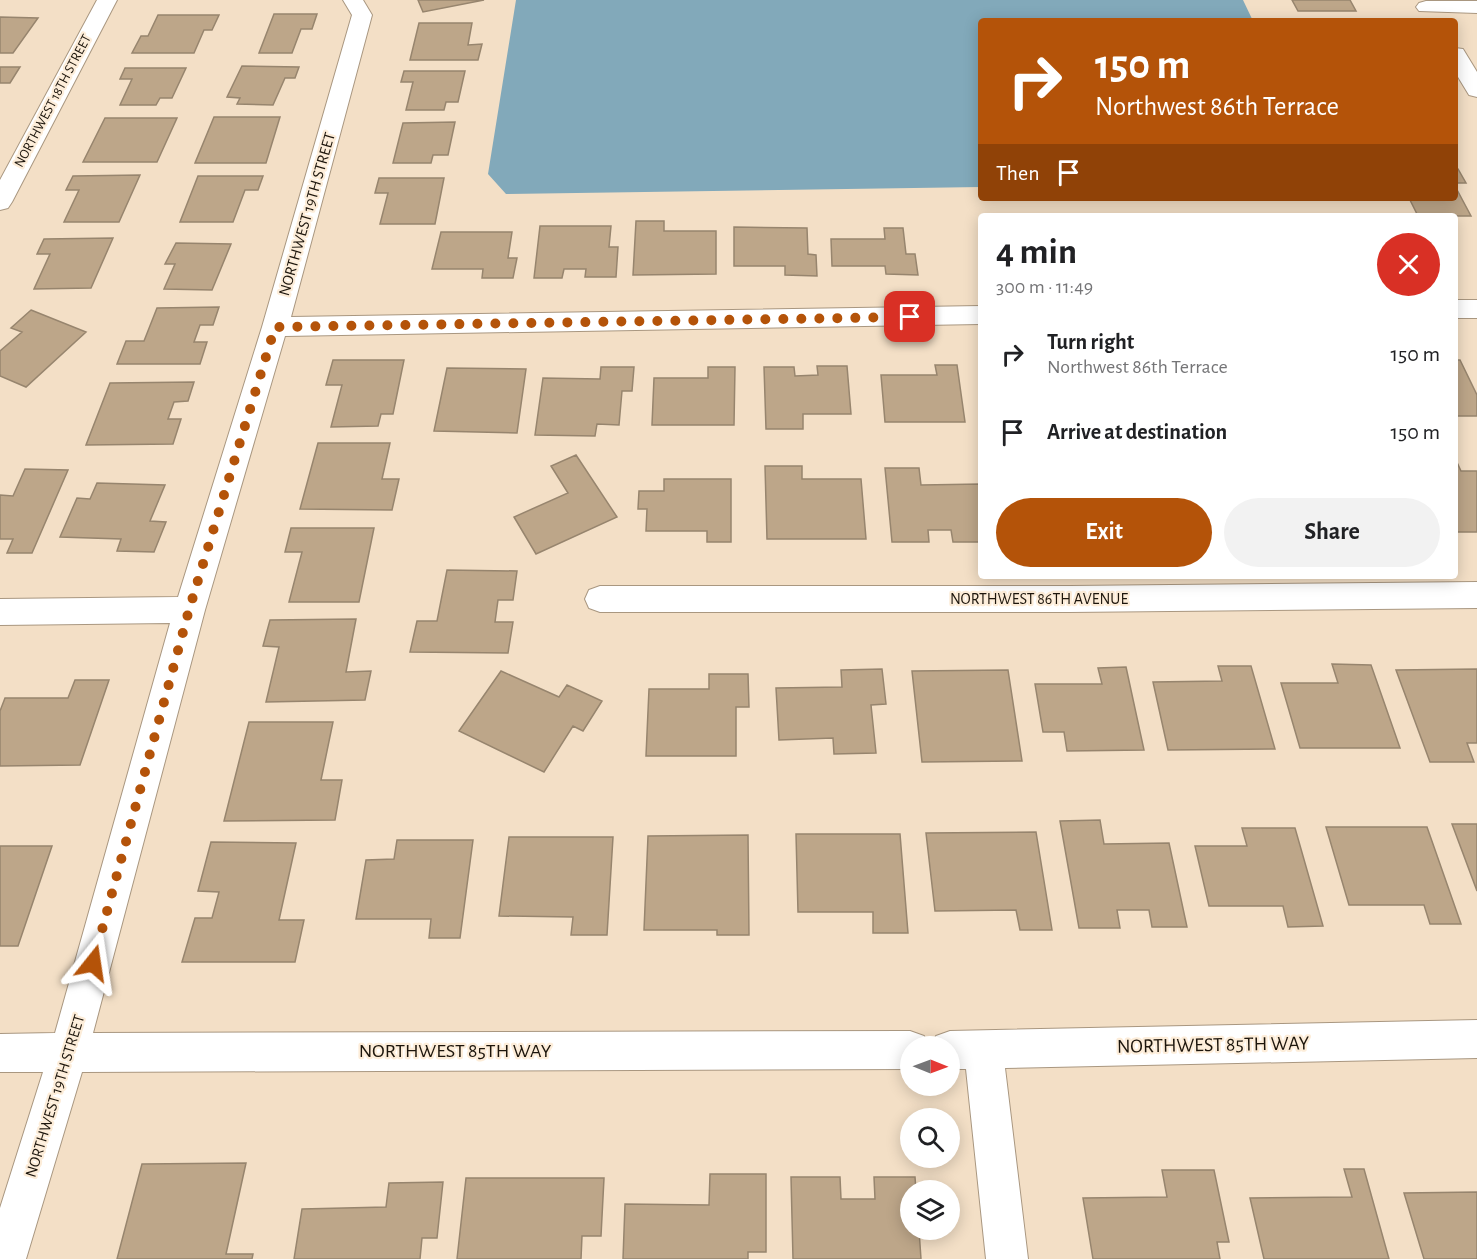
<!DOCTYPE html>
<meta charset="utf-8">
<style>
body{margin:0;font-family:"Alegreya Sans",sans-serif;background:#f2f2f2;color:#202124;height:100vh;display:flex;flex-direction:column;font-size:22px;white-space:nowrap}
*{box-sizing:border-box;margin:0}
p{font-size:20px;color:#757577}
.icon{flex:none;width:33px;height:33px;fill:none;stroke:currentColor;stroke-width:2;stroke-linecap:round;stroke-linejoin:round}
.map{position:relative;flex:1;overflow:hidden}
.details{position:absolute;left:978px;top:213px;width:480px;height:366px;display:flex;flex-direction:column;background:#fff;border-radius:6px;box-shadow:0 3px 15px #0003}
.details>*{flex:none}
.banner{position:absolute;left:978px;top:18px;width:480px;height:183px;border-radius:6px;box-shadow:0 3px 15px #0003;background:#b45309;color:#fff;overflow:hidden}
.needle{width:39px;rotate:91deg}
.buttons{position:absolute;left:900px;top:1036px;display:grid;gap:12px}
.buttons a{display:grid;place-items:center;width:60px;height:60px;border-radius:50%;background:#fff;box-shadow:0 3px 15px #0003;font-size:30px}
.pin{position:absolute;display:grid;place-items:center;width:51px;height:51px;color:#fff;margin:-26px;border-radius:12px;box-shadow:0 3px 9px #0006}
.me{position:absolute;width:66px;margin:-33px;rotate:15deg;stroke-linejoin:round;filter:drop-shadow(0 0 4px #0008)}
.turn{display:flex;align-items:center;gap:21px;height:126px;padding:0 18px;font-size:27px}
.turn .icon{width:78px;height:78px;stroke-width:2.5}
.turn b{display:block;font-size:42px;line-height:51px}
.then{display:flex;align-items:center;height:57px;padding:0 18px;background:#0003;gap:12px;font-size:22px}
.round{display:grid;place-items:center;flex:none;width:63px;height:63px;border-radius:32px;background:#f2f2f2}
.head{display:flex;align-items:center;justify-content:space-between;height:102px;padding:0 18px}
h1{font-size:36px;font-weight:700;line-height:45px}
.primary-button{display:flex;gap:12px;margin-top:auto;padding:12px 18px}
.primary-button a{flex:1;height:69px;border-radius:36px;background:#b45309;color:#fff;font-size:24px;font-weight:700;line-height:69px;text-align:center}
.primary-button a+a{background:#f2f2f2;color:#202124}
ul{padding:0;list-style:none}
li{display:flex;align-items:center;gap:18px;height:78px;padding:0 18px}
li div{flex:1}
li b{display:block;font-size:22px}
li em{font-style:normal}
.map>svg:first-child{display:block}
.water{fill:#82a9ba}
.building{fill:#bda689;stroke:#97856e;stroke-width:1.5}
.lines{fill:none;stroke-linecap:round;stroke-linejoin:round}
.minor-casing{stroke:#a99780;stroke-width:2}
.minor{fill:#fff;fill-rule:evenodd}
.route{stroke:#b45309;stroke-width:10;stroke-dasharray:0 18}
.labels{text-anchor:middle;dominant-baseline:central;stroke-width:4.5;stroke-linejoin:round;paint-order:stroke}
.far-street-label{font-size:14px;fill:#1c150c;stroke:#fdedd9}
.street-label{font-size:16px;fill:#1c150c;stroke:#fdedd9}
.near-street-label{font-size:20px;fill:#1c150c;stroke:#fdedd9}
</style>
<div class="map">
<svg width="1477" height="1259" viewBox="0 0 1477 1259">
<rect width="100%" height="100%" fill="#f3dfc6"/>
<!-- water -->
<path class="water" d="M 516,0 L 1243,0 L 1253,21 L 981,21 L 981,187 L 506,194 L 488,174 Z"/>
<!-- building -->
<path class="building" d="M 418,0 L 484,0 L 423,12 Z
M 1292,0 L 1350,0 L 1356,11 L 1298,11 Z
M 274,14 L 317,14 L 312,29 L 301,29 L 292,53 L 259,53 Z
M 158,15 L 219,15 L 212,30 L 204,30 L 194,53 L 132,53 L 141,36 L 148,36 Z
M 0,17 L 38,18 L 13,53 L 0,53 Z
M 419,23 L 472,23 L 468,45 L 482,44 L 478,60 L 410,60 Z
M 242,66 L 299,67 L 295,78 L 285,78 L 273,105 L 237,104 L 240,98 L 227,97 Z
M 0,67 L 20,67 L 10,83 L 0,83 Z
M 125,68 L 186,68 L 172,98 L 160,98 L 156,105 L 120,105 L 132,79 L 120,79 Z
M 404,71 L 465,71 L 458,102 L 446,102 L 444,110 L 406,110 L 413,82 L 401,82 Z
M 214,117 L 280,117 L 266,163 L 195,163 Z
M 105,118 L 177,118 L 157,162 L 83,162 Z
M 455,122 L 448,155 L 433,155 L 431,163 L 393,163 L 403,123 Z
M 1455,169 L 1458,169 L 1466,183 L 1455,183 Z
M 140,175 L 119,222 L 64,222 L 79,190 L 66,190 L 73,176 Z
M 198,176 L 263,176 L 258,190 L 245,190 L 233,222 L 180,222 Z
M 379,178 L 444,178 L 435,224 L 380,224 L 388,193 L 375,193 Z
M 1455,186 L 1471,216 L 1418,216 L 1409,198 L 1455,198 Z
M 636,221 L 664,221 L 664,231 L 716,231 L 716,274 L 633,275 Z
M 540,226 L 611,226 L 609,247 L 618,247 L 616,277 L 585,277 L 586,269 L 564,269 L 562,278 L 534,278 Z
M 734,227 L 807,228 L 808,254 L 816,255 L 817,276 L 785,275 L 785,266 L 734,266 Z
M 884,228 L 903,228 L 906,254 L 915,254 L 918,275 L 886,274 L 885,266 L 832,266 L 831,239 L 885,239 Z
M 441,232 L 512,232 L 508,258 L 517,258 L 513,278 L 482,278 L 483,269 L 432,269 Z
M 113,238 L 91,288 L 34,289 L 50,254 L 37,254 L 44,239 Z
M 176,243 L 231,244 L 212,290 L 164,289 L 175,264 L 165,264 Z
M 219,307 L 213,325 L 200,325 L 194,342 L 207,342 L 200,364 L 117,364 L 126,341 L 144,341 L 157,308 Z
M 31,310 L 86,332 L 26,387 L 0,376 L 0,351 L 22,332 L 11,328 Z
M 333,360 L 404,360 L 393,414 L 381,414 L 378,426 L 331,427 L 342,385 L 326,385 Z
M 1455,360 L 1460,360 L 1477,395 L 1477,416 L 1455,416 Z
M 935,365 L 957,365 L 965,422 L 885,422 L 881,375 L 937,375 Z
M 817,366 L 847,366 L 851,414 L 803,414 L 803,429 L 766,429 L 764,367 L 794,367 L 795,376 L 818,375 Z
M 601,367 L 634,367 L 632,391 L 622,391 L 619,425 L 597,424 L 595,436 L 535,435 L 543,378 L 600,379 Z
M 708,367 L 735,367 L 734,425 L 652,425 L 654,378 L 708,378 Z
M 447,368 L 526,369 L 517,433 L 434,431 Z
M 194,382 L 188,401 L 174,402 L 168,419 L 181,419 L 173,444 L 86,445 L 110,383 Z
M 318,443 L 390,443 L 382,479 L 399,479 L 392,510 L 300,509 Z
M 576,455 L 617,517 L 536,554 L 514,517 L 568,493 L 551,466 Z
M 1455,458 L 1461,471 L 1477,471 L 1477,532 L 1455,532 Z
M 765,466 L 802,466 L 802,479 L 861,479 L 866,539 L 767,539 Z
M 885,468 L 919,468 L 921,485 L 981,484 L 981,542 L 953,542 L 951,530 L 928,530 L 929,542 L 892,542 Z
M 25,469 L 68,470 L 32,553 L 7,553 L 13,539 L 0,539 L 0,495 L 13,496 Z
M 664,479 L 731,479 L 731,542 L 707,542 L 707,531 L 646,531 L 647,509 L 638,509 L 639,491 L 664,491 Z
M 97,483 L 165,485 L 150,521 L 166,522 L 154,552 L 117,551 L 121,539 L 60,537 L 77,498 L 90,499 Z
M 291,528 L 374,528 L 359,602 L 289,602 L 302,552 L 285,552 Z
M 447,570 L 517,571 L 513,600 L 498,600 L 495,622 L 513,622 L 508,653 L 410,652 L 417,621 L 437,621 Z
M 356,619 L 346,672 L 371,671 L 365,700 L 266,702 L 279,647 L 263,646 L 270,620 Z
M 1332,664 L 1371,665 L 1400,748 L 1300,748 L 1281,683 L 1338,683 Z
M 1218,666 L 1251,666 L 1275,749 L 1168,750 L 1153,682 L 1222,681 Z
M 1126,667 L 1144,750 L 1067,751 L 1064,732 L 1043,732 L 1035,684 L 1102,684 L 1098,668 Z
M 882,669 L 886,704 L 871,705 L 876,753 L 834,754 L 833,738 L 779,740 L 776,688 L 842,687 L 841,670 Z
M 1477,669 L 1477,743 L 1467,743 L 1474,762 L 1430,762 L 1396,670 Z
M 1008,670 L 1022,761 L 922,762 L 912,671 Z
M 501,671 L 559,697 L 567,685 L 602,701 L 583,731 L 573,726 L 544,772 L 459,731 Z
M 709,674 L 748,674 L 749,707 L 736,707 L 736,756 L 646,756 L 649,689 L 709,689 Z
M 75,680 L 109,680 L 80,765 L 0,766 L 0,711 L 5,698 L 68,698 Z
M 249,722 L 333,722 L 321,780 L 342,780 L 335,820 L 224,821 Z
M 1100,820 L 1104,844 L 1169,843 L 1187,927 L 1152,927 L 1149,910 L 1117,910 L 1120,928 L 1079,928 L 1060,821 Z
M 1452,824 L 1477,824 L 1477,891 Z
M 1326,827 L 1427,827 L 1461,924 L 1430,924 L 1424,905 L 1349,905 Z
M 1242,828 L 1295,828 L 1323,926 L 1288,927 L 1283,906 L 1209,906 L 1195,846 L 1247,846 Z
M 1036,832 L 1052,930 L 1020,930 L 1016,910 L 935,911 L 926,833 Z
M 796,834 L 900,834 L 908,933 L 873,933 L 873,912 L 798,912 Z
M 748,835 L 749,935 L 717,935 L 717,930 L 644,930 L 648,836 Z
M 509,837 L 613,837 L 607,935 L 571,935 L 573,917 L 499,916 Z
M 397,840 L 473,840 L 460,938 L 429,938 L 431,919 L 356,919 L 366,860 L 394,859 Z
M 211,842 L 296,843 L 279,920 L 304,920 L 295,962 L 182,962 L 195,918 L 212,918 L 219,892 L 198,891 Z
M 0,846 L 52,846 L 18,946 L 0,946 Z
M 246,1163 L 226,1254 L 253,1254 L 252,1259 L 117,1259 L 142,1164 Z
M 1344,1169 L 1364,1169 L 1389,1259 L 1264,1259 L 1250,1198 L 1352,1197 Z
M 1162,1170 L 1214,1170 L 1229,1242 L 1217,1242 L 1220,1259 L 1093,1259 L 1083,1198 L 1167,1197 Z
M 710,1174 L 766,1174 L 766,1252 L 748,1252 L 748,1259 L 623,1259 L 625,1204 L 709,1205 Z
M 791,1177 L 840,1177 L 841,1199 L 875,1199 L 874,1177 L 915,1177 L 916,1191 L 910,1191 L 910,1230 L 919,1230 L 921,1259 L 793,1259 Z
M 466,1178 L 604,1178 L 601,1236 L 582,1236 L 581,1259 L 457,1259 Z
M 443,1182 L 437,1238 L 422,1238 L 420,1259 L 294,1259 L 302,1209 L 386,1207 L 389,1183 Z
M 1477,1192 L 1477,1259 L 1424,1259 L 1404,1193 Z"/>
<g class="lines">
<defs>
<path id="minor" d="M 97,0 L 117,0 L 12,202 L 8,208 L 0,210 L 0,180 Z
M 343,0 L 363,0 L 372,15 L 291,317 L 981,306 L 981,324 L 285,336 L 205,610 L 93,1033 L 910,1031 L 924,1036 L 928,1047 L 910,1047 L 910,1069 L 82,1072 L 26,1259 L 0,1259 L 0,1208 L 43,1072 L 0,1072 L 0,1034 L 55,1033 L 170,623 L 0,625 L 0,599 L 178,597 L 262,327 L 352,15 Z
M 1426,1 L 1477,1 L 1477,13 L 1419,11 L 1416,7 L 1419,3 Z
M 1455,48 L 1463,49 L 1477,72 L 1477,97 L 1469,95 L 1455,72 Z
M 1455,300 L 1477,300 L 1477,318 L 1455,318 Z
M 1477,582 L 1477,608 L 1070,612 L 600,612 L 589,608 L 585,599 L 589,590 L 600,586 L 1070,586 Z
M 1477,1020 L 1477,1058 L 1005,1068 L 1028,1259 L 986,1259 L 966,1069 L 950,1069 L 950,1047 L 932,1047 L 936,1036 L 950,1031 Z"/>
</defs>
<!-- minor casing -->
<use href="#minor" class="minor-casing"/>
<!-- minor -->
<use href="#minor" class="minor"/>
</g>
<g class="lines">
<!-- route -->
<path class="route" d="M 93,963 L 189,610 L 275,327 L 910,317"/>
</g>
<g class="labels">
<!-- far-street labels -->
<g class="far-street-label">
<text transform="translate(53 101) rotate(-62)">NORTHWEST 18TH STREET</text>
</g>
<!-- street labels -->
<g class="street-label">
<text transform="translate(307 214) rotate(-74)">NORTHWEST 19TH STREET</text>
<text x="1039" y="599">NORTHWEST 86TH AVENUE</text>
<text transform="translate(55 1096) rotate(-73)">NORTHWEST 19TH STREET</text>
</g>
<!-- near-street labels -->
<g class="near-street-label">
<text transform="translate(1213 1045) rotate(-1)">NORTHWEST 85TH WAY</text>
<text x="455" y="1051">NORTHWEST 85TH WAY</text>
</g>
</g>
</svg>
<div class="buttons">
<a><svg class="needle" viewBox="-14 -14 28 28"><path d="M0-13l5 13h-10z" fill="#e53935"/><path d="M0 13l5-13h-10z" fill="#757577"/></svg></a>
<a><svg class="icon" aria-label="search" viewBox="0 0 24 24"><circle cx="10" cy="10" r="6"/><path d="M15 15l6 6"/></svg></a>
<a><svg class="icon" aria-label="layers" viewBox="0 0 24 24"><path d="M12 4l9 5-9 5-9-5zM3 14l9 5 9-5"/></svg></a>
</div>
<div class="pin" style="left:910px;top:317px;background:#d93025"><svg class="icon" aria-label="arrive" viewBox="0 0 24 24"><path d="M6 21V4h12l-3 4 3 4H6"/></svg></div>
<svg class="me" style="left:93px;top:963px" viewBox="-20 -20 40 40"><path d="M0-17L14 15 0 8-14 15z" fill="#b45309" stroke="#fff" stroke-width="4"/></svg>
<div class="banner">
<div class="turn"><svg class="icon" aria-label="right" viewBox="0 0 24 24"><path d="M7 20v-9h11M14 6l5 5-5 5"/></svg><div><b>150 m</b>Northwest 86th Terrace</div></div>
<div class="then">Then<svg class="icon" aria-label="arrive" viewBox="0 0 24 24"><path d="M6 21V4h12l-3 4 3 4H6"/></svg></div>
</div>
<section class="details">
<div class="head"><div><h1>4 min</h1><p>300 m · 11:49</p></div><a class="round" style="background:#d93025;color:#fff"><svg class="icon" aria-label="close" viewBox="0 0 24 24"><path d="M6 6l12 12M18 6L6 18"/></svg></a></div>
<ul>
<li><svg class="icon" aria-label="right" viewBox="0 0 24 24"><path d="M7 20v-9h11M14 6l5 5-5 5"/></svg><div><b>Turn right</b><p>Northwest 86th Terrace</p></div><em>150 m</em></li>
<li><svg class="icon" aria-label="arrive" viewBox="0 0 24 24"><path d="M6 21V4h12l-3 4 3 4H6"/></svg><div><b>Arrive at destination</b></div><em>150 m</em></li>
</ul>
<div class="primary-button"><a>Exit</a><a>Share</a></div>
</section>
</div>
